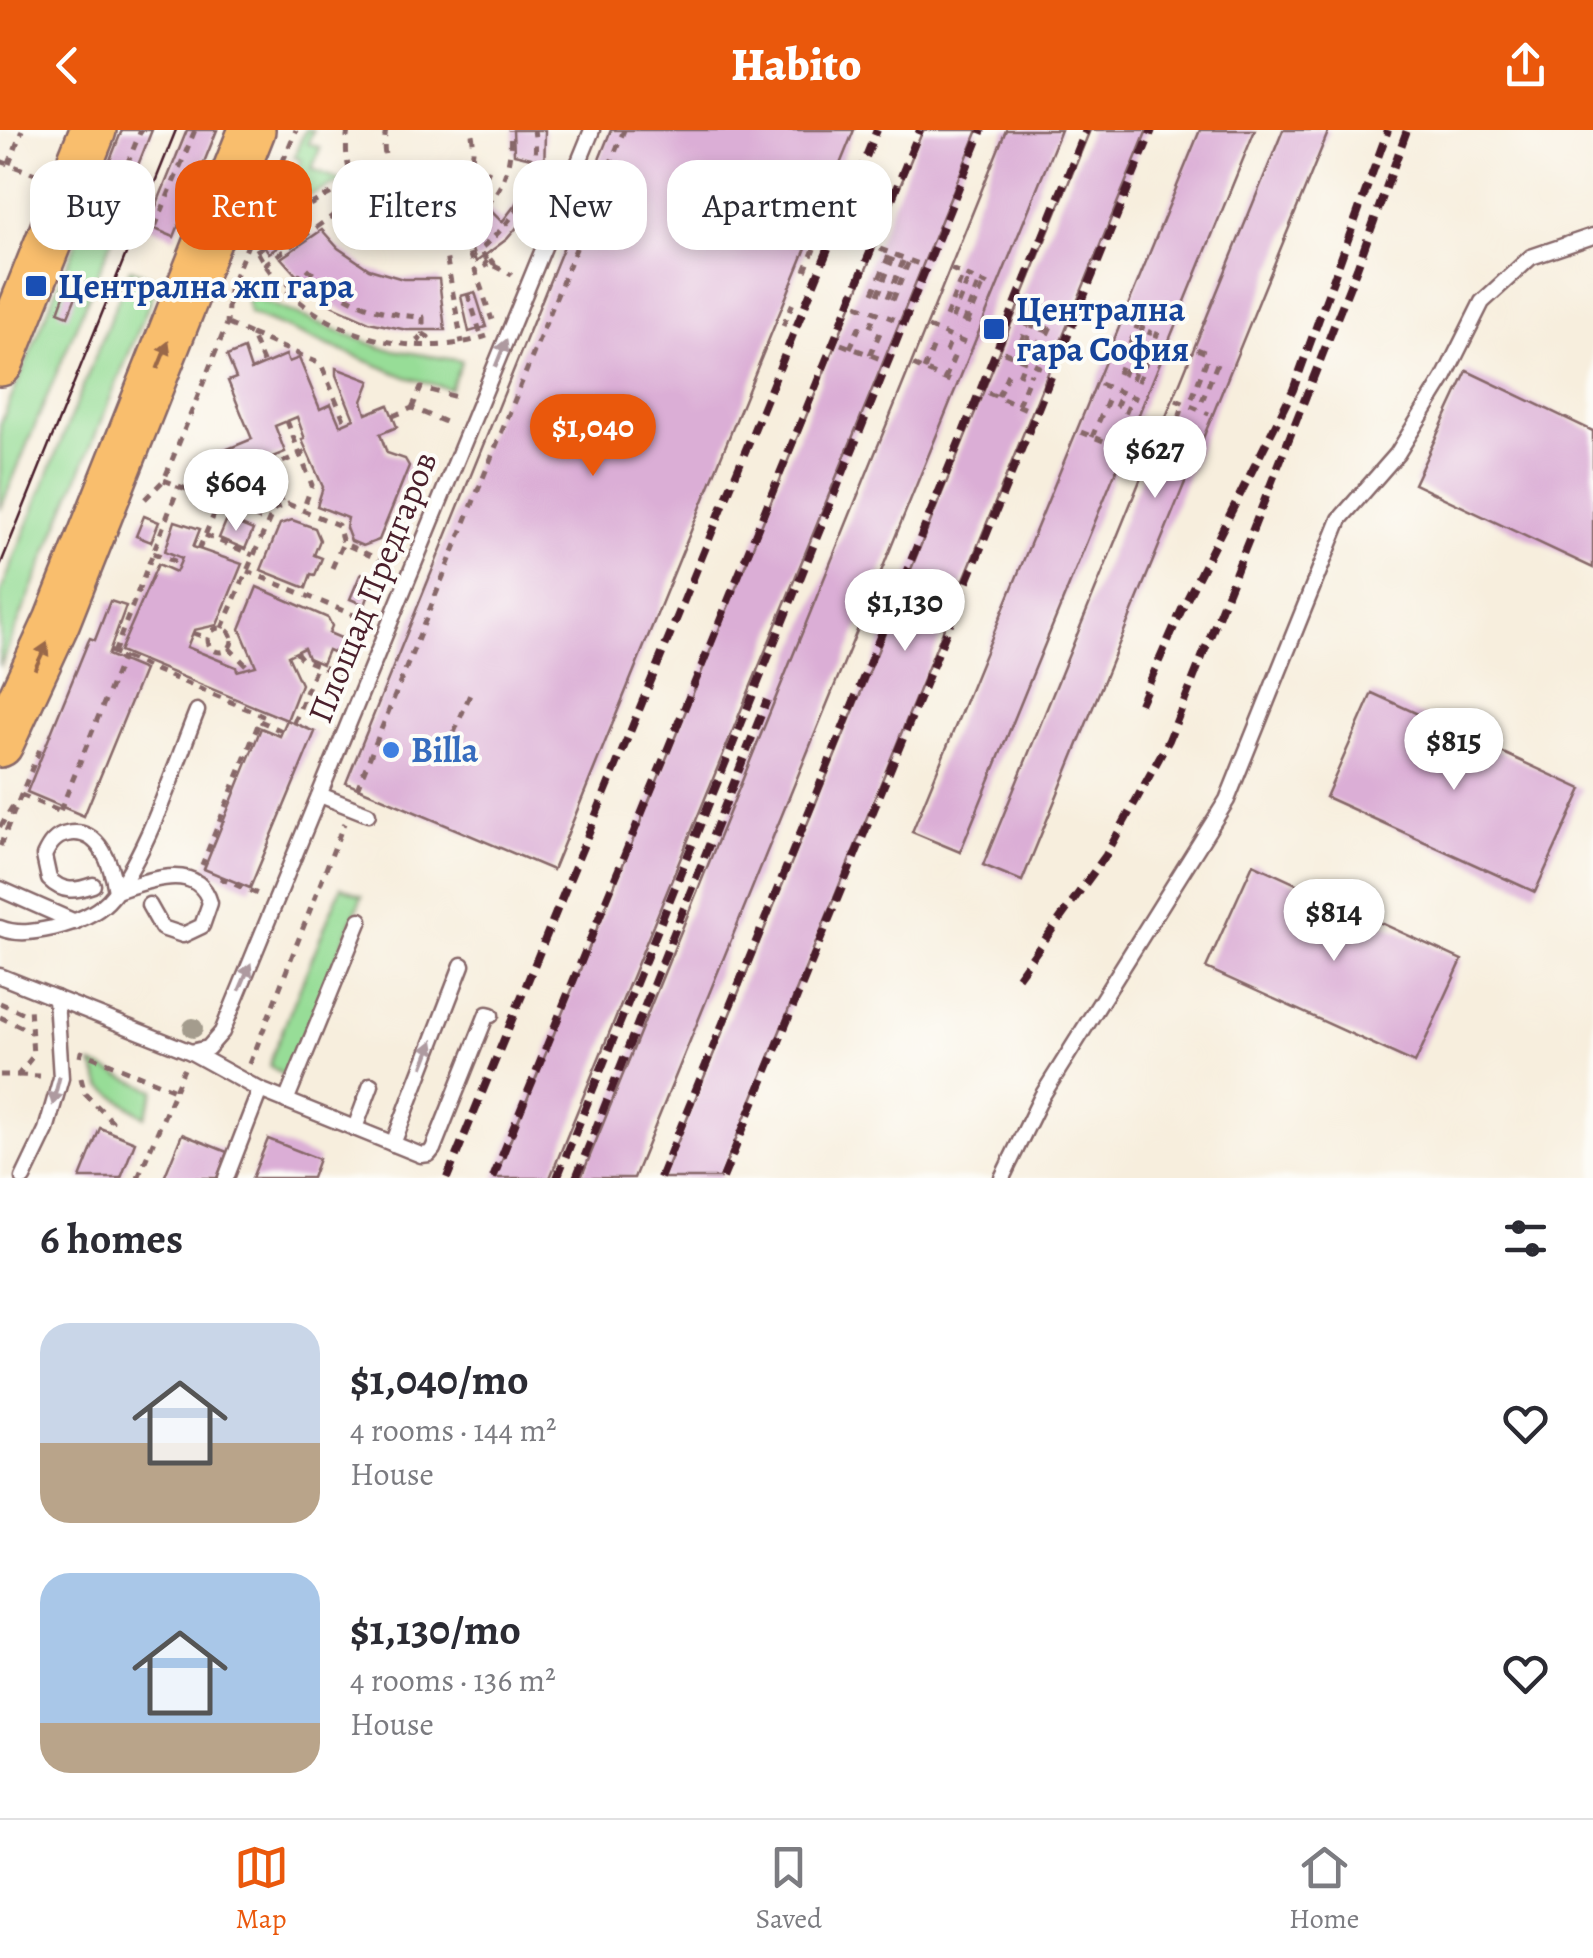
<!DOCTYPE html>
<html lang="en">
<head>
<meta charset="utf-8">
<style>
	:root { --surface:#fff; --page:#f2f2f3; --text:#2b2b33; --muted:#7c7c81; --line:#e1e1e2; --accent:#ea580c }
	body { margin:0; font-family:Alegreya,serif; background:var(--page); color:var(--text); height:100vh; display:flex; flex-direction:column; font-size:38px; white-space:nowrap }
	* { box-sizing:border-box; margin:0 }
	p { font-size:32px; color:var(--muted) }
	.icon { flex:none; width:55px; height:55px; fill:none; stroke:currentColor; stroke-width:2; stroke-linecap:round; stroke-linejoin:round }
	.map { position:relative; height:1048px; overflow:hidden }
	.sheet { display:flex; flex-direction:column; background:var(--surface); flex:1 }
	.sheet>* { flex:none }
	.top-card { position:absolute; left:30px; top:30px; width:1000px; height:90px; display:flex; gap:20px }
	.price { position:absolute; translate:-50% -85px; padding:0 22px; border-radius:35px; background:#fff; color:#222; font-size:32px; line-height:65px; filter:drop-shadow(0 2px 5px #0008) }
	.price::after { content:''; position:absolute; left:50%; top:60px; width:30px; height:22px; margin-left:-15px; background:inherit; clip-path:polygon(0 0,100% 0,50% 100%) }
	.price.active { background:var(--accent); color:#fff }
	ul { padding:0; list-style:none }
	li { display:flex; align-items:center; gap:30px; height:250px; padding:0 40px }
	li span { display:grid; place-items:center; flex:none; width:280px; height:200px; border-radius:30px; color:#555 }
	li>.icon { margin-inline-start:auto }
	span .icon { width:120px; height:120px; fill:#fffc; stroke-width:1 }
	li b { font-size:42px }
	h2 { display:flex; justify-content:space-between; align-items:center; height:120px; padding:0 40px; font-size:42px }
	.pill { padding:0 35px; border-radius:30px; background:var(--surface); box-shadow:0 5px 15px #0003; font-size:35px; line-height:90px }
	.pill.active { background:var(--accent); color:#fff }
	header { display:flex; justify-content:space-between; align-items:center; height:130px; padding:0 40px; background:var(--accent); color:#fff; font-size:45px; font-weight:800 }
	.tabs { display:flex; justify-content:space-around; align-items:center; height:140px; border-top:2px solid var(--line); background:var(--surface); font-size:28px; color:var(--muted) }
	.tabs a { display:grid; justify-items:center; gap:5px }
	.tabs .active { color:var(--accent) }
	.map>svg:first-child { display:block }
	.green { fill:#97dd97; stroke:#707e61; stroke-width:2.5 }
	.building { fill:#dbaed6 }
	.lines { fill:none; stroke-linecap:round; stroke-linejoin:round }
	.service-casing { stroke:#876769; stroke-width:19 }
	.primary-casing { stroke:#876769; stroke-width:50 }
	.path { stroke:#876769; stroke-width:5; stroke-dasharray:8 8; stroke-linecap:butt }
	.service { stroke:#fff; stroke-width:14 }
	.primary { stroke:#f9be6d; stroke-width:45 }
	.tram { stroke:#4a1f2b; stroke-width:2.5 }
	.rail { stroke:#4a1f2b; stroke-width:8; stroke-dasharray:15 8; stroke-linecap:butt }
	.tree { fill:#a49c8d }
	.oneway { fill:#ae9aa0 }
	.oneway2 { fill:#996749 }
	.transit-dot { fill:#1a4fb4; stroke:#fdfcf7; stroke-width:4 }
	.shop-dot { fill:#3f7fe0; stroke:#fdfcf7; stroke-width:4 }
	.labels { text-anchor:middle; stroke-width:8; stroke-linejoin:round; paint-order:stroke }
	.transit-label { font-size:35px; font-weight:bold; fill:#164399; stroke:#fdfcf7; text-anchor:start }
	.street-label { font-size:35px; fill:#4a1f2b; stroke:#fdfcf7 }
	.shop-label { font-size:35px; font-weight:bold; fill:#366cbe; stroke:#fdfcf7; text-anchor:start }
</style>
</head>
<body>
<header><svg class="icon" aria-label="back" viewBox="0 0 24 24"><path d="M15 5l-7 7 7 7"/></svg>Habito<svg class="icon" aria-label="share" viewBox="0 0 24 24"><path d="M12 15V3M7 8l5-5 5 5M5 13v7h14v-7"/></svg></header>
<div class="map">
<svg width="1593" height="1048" viewBox="0 0 1593 1048">
	<rect width="100%" height="100%" fill="#fdfcf7"/>
	<filter id="ink" filterUnits="userSpaceOnUse"><feTurbulence type="fractalNoise" baseFrequency=".01" numOctaves="2"/><feDisplacementMap in="SourceGraphic" scale="20" xChannelSelector="R" yChannelSelector="G"/><feConvolveMatrix kernelMatrix="1 2 1 2 8 2 1 2 1" color-interpolation-filters="sRGB"/></filter>
	<filter id="wash" filterUnits="userSpaceOnUse"><feTurbulence type="fractalNoise" baseFrequency=".0048" numOctaves="4" result="noise"/><feDisplacementMap in="SourceGraphic" scale="40" xChannelSelector="R" yChannelSelector="G"/><feGaussianBlur stdDeviation="2.25" result="paint"/><feColorMatrix in="noise" values="0 0 0 0 0 0 0 0 0 0 0 0 0 0 0 0 0 1.4 0 .05"/><feComposite in="paint" operator="in"/></filter>
	<g filter="url(#wash)">
		<rect width="100%" height="100%" fill="#f7eedd"/>
		<g class="green">
			<path d="M305,0h8l-5,13 12,5 -8,21 31,12 -72,31 9,-22 8,2 13,-32 -7,-3z"/>
			<path d="M89,82l29,13 -118,285v-85z"/>
			<path d="M130,139l29,11 -159,387v-73z"/>
			<path d="M253,167l129,51 80,13 -12,28 -44,-12 -157,-64 -2,-13z"/>
			<path d="M341,757l21,9 -74,183 -18,-13 2,-10z"/>
			<path d="M92,934l63,26 -10,27 -43,-30z"/>
		</g>
		<g id="blocks">
			<g class="building">
				<path d="M122,0h30l-35,88 -26,-10z"/>
				<path d="M187,0h30l-43,107 -26,-11z"/>
				<path d="M513,0h32l-1,48 5,2 -14,36 -6,-3 -22,26 -31,23 -12,-37 24,-17 14,14 13,-17 12,-26 4,-21 -17,-4z"/>
				<path d="M611,0h243l-301,740 -207,-87z"/>
				<path d="M923,0h55l-428,1048h-55z"/>
				<path d="M1006,0h55l-427,1048h-53z"/>
				<path d="M1090,0h57l-427,1048h-57z"/>
				<path d="M1200,0h55l-295,722 -48,-20z"/>
				<path d="M1283,0h46l-307,751 -39,-16z"/>
				<path d="M292,90l7,13 -30,20 -10,-15z"/>
				<path d="M322,100l16,18 31,21 34,10h36l6,51h-38l-38,-8 -36,-16 -25,-18 -27,-30z"/>
				<path d="M66,160l11,4 -9,22 -10,-4z"/>
				<path d="M475,162l11,35 -17,5 -8,-36z"/>
				<path d="M244,219l7,21 35,-15 3,7 10,-4 21,51 11,-5 9,21 14,-6 -18,-44v-7l34,13 -8,20 4,13 22,-9 9,22 -17,7 7,19 18,6 4,7 -30,74 -16,6 -12,-5 -5,-13 2,-10 -31,-12 6,-19 -21,-47 3,-1 -8,-22 -22,9 10,26 -20,8 17,40 -30,13 -5,-11 -14,6 -12,-30 -16,7 -9,-23 56,-23 -24,-58 8,-3 -9,-22z"/>
				<path d="M1467,241l126,60v137l-179,-84z"/>
				<path d="M144,386l15,6 -8,20 -15,-6z"/>
				<path d="M227,389l26,11 -8,19 -26,-11z"/>
				<path d="M292,390l23,8 5,12 -6,15 8,3 -7,17 -4,-1 -5,14 -45,-18 19,-46z"/>
				<path d="M175,391l25,8 -7,18 49,17 -25,61 -23,5 -7,17 49,20 1,4 19,-5 -16,-37 17,-42 71,31 4,8 -3,7 19,8 -6,15 -14,-6 -6,14 -14,-6 -4,-10 -16,8 13,28 -14,36 -167,-69 38,-87 18,8 4,-9 2,-5 -17,-7z"/>
				<path d="M361,443l14,6 -10,26 -15,-6z"/>
				<path d="M110,471l16,5 -18,49 36,15 -60,146 -57,-24 61,-150 2,-4 5,2z"/>
				<path d="M1372,563l210,96 -47,103 -209,-95z"/>
				<path d="M287,590l28,12 -65,156 -46,-19 57,-141 19,8z"/>
				<path d="M1253,734l209,96 -47,103 -209,-95z"/>
				<path d="M100,998l35,14 -14,36h-41z"/>
				<path d="M182,1004l45,18 -10,26h-53z"/>
				<path d="M268,1009l51,20 -7,19h-60z"/>
			</g>
		</g>
	</g>
	<g filter="url(#ink)">
		<use href="#blocks" fill-opacity="0" stroke="#876769" stroke-width="2.5"/>
		<g class="lines">
			<g class="service-casing">
				<g id="service">
					<path d="M320,665l48,19"/>
					<path d="M93,755c-17,6 -30,8 -44,-6l-5,-23c5,-11 11,-20 23,-22 33,-8 45,33 49,57 31,-10 82,-31 94,12l-8,23 -19,9 -21,-7 -13,-23"/>
					<path d="M0,759l75,33"/>
					<path d="M0,798c18,7 34,4 53,0 20,-5 40,-12 55,-27 37,-39 68,-138 89,-190"/>
					<path d="M0,846l191,76 69,38 161,65 8,-1 4,-5 54,-135 4,1"/>
					<path d="M191,922l17,-4 14,-16 370,-902"/>
					<path d="M286,971l74,-181"/>
					<path d="M355,998l16,-43"/>
					<path d="M393,1014l69,-179"/>
					<path d="M23,1048l23,-48 15,-52 -5,-80"/>
					<path d="M226,1048l34,-88"/>
					<path d="M1002,1048l40,-82 185,-296 113,-281 57,-65 47,-76 38,-76 49,-45 62,-21"/>
				</g>
			</g>
			<g class="primary-casing">
				<g id="primary">
					<path d="M0,233l93,-233"/>
					<path d="M0,614l57,-123 195,-491"/>
				</g>
			</g>
			<g class="path">
				<path d="M348,0c-21,121 173,136 162,0"/>
				<path d="M386,0c-18,82 105,78 85,0"/>
				<path d="M0,31l38,14"/>
				<path d="M9,34l13,-34"/>
				<path d="M471,34l19,9"/>
				<path d="M438,61l5,22"/>
				<path d="M579,74l23,12"/>
				<path d="M109,79l32,-79"/>
				<path d="M403,79l9,-21"/>
				<path d="M573,88l26,6"/>
				<path d="M459,93l33,97"/>
				<path d="M155,97l40,-97"/>
				<path d="M441,98l21,115"/>
				<path d="M610,99l-11,-5 3,-8 11,4"/>
				<path d="M254,106l99,-55"/>
				<path d="M251,108c35,86 150,128 236,98"/>
				<path d="M880,119l39,15"/>
				<path d="M256,121l40,-25"/>
				<path d="M490,129l4,5 -6,5 -3,-5z"/>
				<path d="M487,130l-7,-11c37,-29 62,-71 54,-119"/>
				<path d="M264,135l98,-70"/>
				<path d="M494,136l18,9"/>
				<path d="M951,139l42,18"/>
				<path d="M805,141l16,-39"/>
				<path d="M293,148l5,6 -6,4 -4,-4z"/>
				<path d="M296,149l11,-11c33,32 71,47 116,49v17"/>
				<path d="M873,163l17,-40"/>
				<path d="M468,164l14,44"/>
				<path d="M878,165l16,-40"/>
				<path d="M888,168l16,-39"/>
				<path d="M1026,169l40,17"/>
				<path d="M893,170l16,-39"/>
				<path d="M857,175l39,15"/>
				<path d="M946,187l17,-43"/>
				<path d="M952,189l17,-42"/>
				<path d="M963,193l16,-42"/>
				<path d="M228,194l23,10 13,30"/>
				<path d="M967,194l17,-41"/>
				<path d="M783,196l12,-28"/>
				<path d="M870,197l6,-15"/>
				<path d="M928,197l42,18"/>
				<path d="M251,204l70,30 24,58"/>
				<path d="M423,204l5,3 -4,6 -6,-4z"/>
				<path d="M1021,212l15,-39"/>
				<path d="M1026,213l15,-38"/>
				<path d="M841,214l40,15"/>
				<path d="M1037,217l15,-37"/>
				<path d="M850,218l13,-29"/>
				<path d="M1041,219l16,-37"/>
				<path d="M1197,219l12,5"/>
				<path d="M946,222l6,-15"/>
				<path d="M1004,222l41,17"/>
				<path d="M870,225l13,-29"/>
				<path d="M913,235l41,18"/>
				<path d="M924,240l11,-27"/>
				<path d="M1118,244l20,-50"/>
				<path d="M1019,246l6,-15"/>
				<path d="M1123,246l20,-50"/>
				<path d="M945,249l12,-29"/>
				<path d="M1132,250l19,-50"/>
				<path d="M1138,252l20,-50"/>
				<path d="M1100,254l40,16"/>
				<path d="M988,263l41,17"/>
				<path d="M998,266l13,-29"/>
				<path d="M1192,268l17,-44"/>
				<path d="M1176,270l33,14"/>
				<path d="M1202,271l17,-42"/>
				<path d="M1018,275l13,-32"/>
				<path d="M1116,277l6,-14"/>
				<path d="M412,278l9,-20 40,10"/>
				<path d="M393,286l19,-8 38,16"/>
				<path d="M1179,288l5,-14"/>
				<path d="M287,291l25,64 -9,25"/>
				<path d="M1081,302l40,16"/>
				<path d="M1092,307l17,-39"/>
				<path d="M1113,313l16,-38"/>
				<path d="M1153,328l33,13"/>
				<path d="M1176,337l17,-42"/>
				<path d="M268,338l38,-16"/>
				<path d="M164,350l103,42"/>
				<path d="M202,365l22,-9"/>
				<path d="M145,369l19,-19 63,-156 2,-34 67,-160"/>
				<path d="M205,405l48,20"/>
				<path d="M199,419l20,-46"/>
				<path d="M153,423l27,10"/>
				<path d="M332,438l11,-25"/>
				<path d="M247,441l121,50"/>
				<path d="M222,498l52,-119 14,-5 50,21 5,18 48,22"/>
				<circle cx="220" cy="510" r="12"/>
				<path d="M193,503l15,5"/>
				<path d="M229,518l20,20"/>
				<path d="M110,521l152,64 -60,150"/>
				<path d="M296,522l6,7 43,17"/>
				<path d="M114,523l65,-167"/>
				<path d="M260,591l22,10"/>
				<path d="M294,593l23,-58"/>
				<path d="M448,617l23,-55"/>
				<path d="M357,659l267,-659"/>
				<path d="M21,665l40,17"/>
				<path d="M60,681l63,-155"/>
				<path d="M0,697l14,-23"/>
				<path d="M0,716l42,-102"/>
				<path d="M220,748l40,17"/>
				<path d="M0,873l29,13"/>
				<path d="M0,887l32,15"/>
				<path d="M80,927l1,-5 94,38"/>
				<path d="M250,934l94,-241"/>
				<path d="M0,945h18l15,-19 -3,-50"/>
				<path d="M18,945l22,1"/>
				<path d="M81,948l4,16 27,27 -4,10"/>
				<path d="M138,1048l46,-109"/>
			</g>
			<use href="#service" class="service"/>
			<use href="#primary" class="primary"/>
			<path class="tram" d="M0,436l176,-436"/>
			<g class="rail">
				<path d="M1140,574l42,-95 111,-219 95,-260"/>
				<path d="M1018,847l88,-122 63,-115 188,-472 50,-138"/>
				<path d="M447,1048l430,-1048"/>
				<path d="M493,1048l427,-1048"/>
				<path d="M557,1048l425,-1048"/>
				<path d="M576,1048l191,-478"/>
				<path d="M660,1048l426,-1048"/>
				<path d="M723,1048l429,-1048"/>
			</g>
		</g>
		<circle class="tree" cx="193" cy="898" r="10"/>
		<defs><path id="oneway-solid" d="M-6-.8H1V-3.2L6.5 0L1 3.2V.8H-6Z" transform="scale(2.5)"/></defs>
		<g class="oneway">
			<use href="#oneway-solid" transform="translate(501 223) rotate(-68)"/>
			<use href="#oneway-solid" transform="translate(245 847) rotate(-67)"/>
			<use href="#oneway-solid" transform="translate(428 924) rotate(-69)"/>
			<use href="#oneway-solid" transform="translate(56 961) rotate(104)"/>
		</g>
		<g class="oneway2">
			<use href="#oneway-solid" transform="translate(163 225) rotate(-68)"/>
			<use href="#oneway-solid" transform="translate(41 526) rotate(-65)"/>
		</g>
	</g>
	<g class="transit-dot">
		<rect x="24" y="144" width="24" height="24" rx="5"/>
		<rect x="982" y="187" width="24" height="24" rx="5"/>
	</g>
	<circle class="shop-dot" cx="391" cy="620" r="10"/>
	<g class="labels">
		<g class="transit-label">
			<text x="58" y="168">Централна жп гара</text>
			<text x="1016" y="191">Централна<tspan x="1016" dy="40">гара София</tspan></text>
		</g>
		<g class="street-label">
			<text transform="translate(372 457) rotate(-68)" y="12">Площад Предгаров</text>
		</g>
		<g class="shop-label">
			<text x="411" y="632">Billa</text>
		</g>
	</g>
</svg>
<b class="price active" style="left:593px;top:349px">$1,040</b>
<b class="price" style="left:1155px;top:371px">$627</b>
<b class="price" style="left:236px;top:404px">$604</b>
<b class="price" style="left:905px;top:524px">$1,130</b>
<b class="price" style="left:1454px;top:663px">$815</b>
<b class="price" style="left:1334px;top:834px">$814</b>
<div class="top-card">
<a class="pill">Buy</a>
<a class="pill active">Rent</a>
<a class="pill">Filters</a>
<a class="pill">New</a>
<a class="pill">Apartment</a>
</div>
</div>
<section class="sheet">
<h2>6 homes<svg class="icon" aria-label="filters" viewBox="0 0 24 24"><path d="M4 7h16M4 17h16"/><circle cx="9" cy="7" r="2"/><circle cx="15" cy="17" r="2"/></svg></h2>
<ul>
<li><span style="background:linear-gradient(#c9d6e8 60%,#b9a48a 0)"><svg class="icon" aria-label="home" viewBox="0 0 24 24"><path d="M3 11l9-7 9 7M6 9v11h12V9"/></svg></span><div><b>$1,040/mo</b><p>4 rooms · 144 m²</p><p>House</p></div><svg class="icon" aria-label="heart" viewBox="0 0 24 24"><path d="M12 20l-8-8c-3-5 5-10 8-4 3-6 11-1 8 4z"/></svg></li>
<li><span style="background:linear-gradient(#a9c7e8 75%,#b9a48a 0)"><svg class="icon" aria-label="home" viewBox="0 0 24 24"><path d="M3 11l9-7 9 7M6 9v11h12V9"/></svg></span><div><b>$1,130/mo</b><p>4 rooms · 136 m²</p><p>House</p></div><svg class="icon" aria-label="heart" viewBox="0 0 24 24"><path d="M12 20l-8-8c-3-5 5-10 8-4 3-6 11-1 8 4z"/></svg></li>
</ul>
</section>
<nav class="tabs">
<a class="active"><svg class="icon" aria-label="map" viewBox="0 0 24 24"><path d="M3 6l6-2 6 2 6-2v14l-6 2-6-2-6 2zM9 4v14M15 6v14"/></svg>Map</a>
<a><svg class="icon" aria-label="saved" viewBox="0 0 24 24"><path d="M7 4h10v16l-5-4-5 4z"/></svg>Saved</a>
<a><svg class="icon" aria-label="home" viewBox="0 0 24 24"><path d="M3 11l9-7 9 7M6 9v11h12V9"/></svg>Home</a>
</nav>
</body>
</html>
